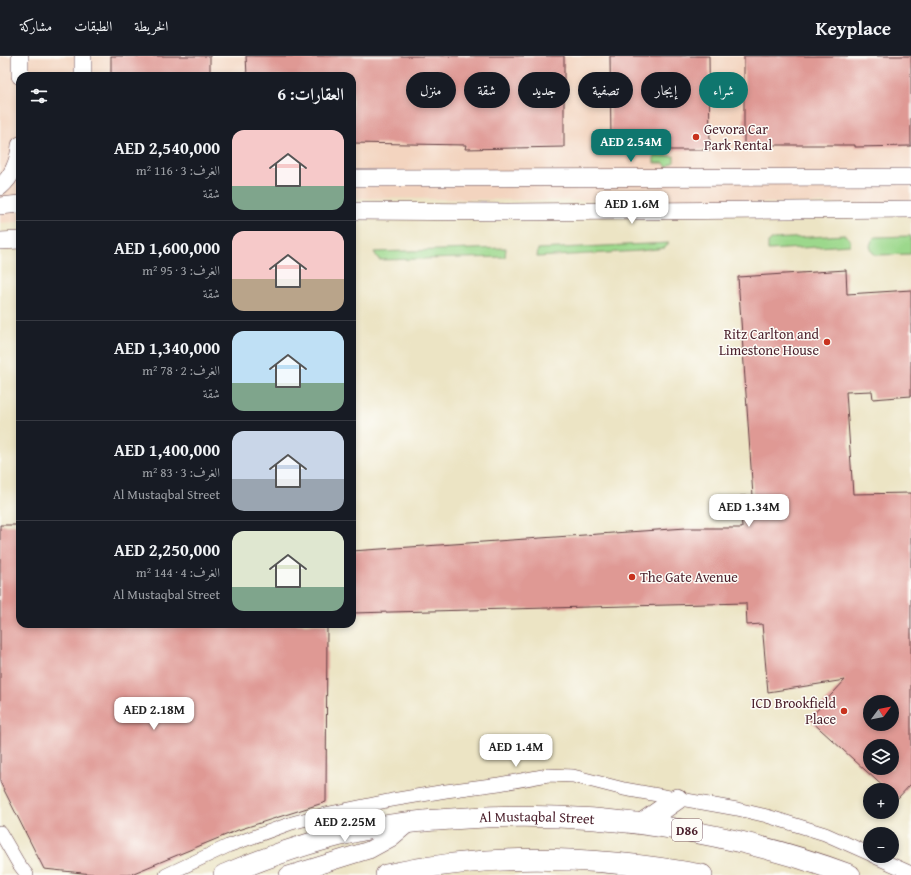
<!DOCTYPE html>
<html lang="ar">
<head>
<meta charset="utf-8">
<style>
	:root { --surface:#171b24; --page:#20242c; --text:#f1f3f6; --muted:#9ea1a6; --line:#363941; --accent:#0f766e }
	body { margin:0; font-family:"Gentium Book Plus",Amiri,serif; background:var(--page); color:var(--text); direction:rtl; height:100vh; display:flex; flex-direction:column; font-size:15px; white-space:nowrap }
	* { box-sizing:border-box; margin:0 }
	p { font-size:13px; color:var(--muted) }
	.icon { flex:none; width:22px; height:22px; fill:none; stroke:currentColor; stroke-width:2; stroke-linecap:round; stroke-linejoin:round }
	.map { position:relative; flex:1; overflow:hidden; direction:ltr }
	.panel { position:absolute; left:16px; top:16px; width:340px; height:556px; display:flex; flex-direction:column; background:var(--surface); border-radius:12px; box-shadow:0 2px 6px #0003; direction:rtl }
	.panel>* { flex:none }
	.hud { position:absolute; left:368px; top:16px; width:380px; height:36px; direction:rtl; display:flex; gap:8px }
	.needle { width:26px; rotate:58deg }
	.buttons { position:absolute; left:863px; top:639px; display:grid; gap:8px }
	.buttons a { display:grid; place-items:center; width:36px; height:36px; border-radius:50%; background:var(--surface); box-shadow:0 2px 6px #0003; font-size:20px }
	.price { position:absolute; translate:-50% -34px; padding:0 9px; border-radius:8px; background:#fff; color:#222; font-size:13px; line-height:26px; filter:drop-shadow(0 1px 2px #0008) }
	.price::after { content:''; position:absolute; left:50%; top:24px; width:12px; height:9px; margin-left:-6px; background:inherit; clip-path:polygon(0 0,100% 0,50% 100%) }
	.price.current { background:var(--accent); color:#fff }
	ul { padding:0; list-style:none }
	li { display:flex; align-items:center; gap:12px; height:100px; padding:0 12px }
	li+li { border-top:1px solid var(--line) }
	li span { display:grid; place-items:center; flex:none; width:112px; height:80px; border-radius:12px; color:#555 }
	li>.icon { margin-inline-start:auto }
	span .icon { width:48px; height:48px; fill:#fffc; stroke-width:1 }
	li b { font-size:17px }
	h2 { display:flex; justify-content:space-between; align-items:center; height:48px; padding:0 12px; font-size:17px }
	.pill { padding:0 14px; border-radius:18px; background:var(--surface); box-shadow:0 2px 6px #0003; font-size:14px; line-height:36px }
	.pill.current { background:var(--accent); color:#fff }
	header { display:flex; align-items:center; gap:24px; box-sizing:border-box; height:56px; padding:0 20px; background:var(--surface); border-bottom:1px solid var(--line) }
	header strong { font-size:19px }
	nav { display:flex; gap:22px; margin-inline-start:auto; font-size:14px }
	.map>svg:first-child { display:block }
	.built { fill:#f3d4bf }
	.green { fill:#9cd88c; stroke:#737c5c }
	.building { fill:#df9994; fill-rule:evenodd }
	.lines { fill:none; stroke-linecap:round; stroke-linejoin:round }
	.minor-casing { stroke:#623d42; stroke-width:14 }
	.tertiary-casing { stroke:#623d42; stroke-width:18 }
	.primary-casing { stroke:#623d42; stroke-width:22 }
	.minor { stroke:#fff; stroke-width:13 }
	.tertiary { stroke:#fff; stroke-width:17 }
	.primary { stroke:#fff; stroke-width:21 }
	.poi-dot { fill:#c8321e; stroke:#fdfcf7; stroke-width:1.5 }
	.labels { text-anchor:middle; stroke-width:3; stroke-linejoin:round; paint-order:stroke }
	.shield { fill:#fdfcf7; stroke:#806168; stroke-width:1 }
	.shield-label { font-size:13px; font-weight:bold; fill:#4a1f2b }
	.poi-label { font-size:14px; fill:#4a1f2b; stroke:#fdfcf7; text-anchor:start }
	.street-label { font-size:14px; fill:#4a1f2b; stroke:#fdfcf7 }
</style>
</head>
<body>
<header>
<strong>Keyplace</strong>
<nav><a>الخريطة</a><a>الطبقات</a><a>مشاركة</a></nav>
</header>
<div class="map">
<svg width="911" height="819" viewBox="0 0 911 819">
	<rect width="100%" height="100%" fill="#fdfcf7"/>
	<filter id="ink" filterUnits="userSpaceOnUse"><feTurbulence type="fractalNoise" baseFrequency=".025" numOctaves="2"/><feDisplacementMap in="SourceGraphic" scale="8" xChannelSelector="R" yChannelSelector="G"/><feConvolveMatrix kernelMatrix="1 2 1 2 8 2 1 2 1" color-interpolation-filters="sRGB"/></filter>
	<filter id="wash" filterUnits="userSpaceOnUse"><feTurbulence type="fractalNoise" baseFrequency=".012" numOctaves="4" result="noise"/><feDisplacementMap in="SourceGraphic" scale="16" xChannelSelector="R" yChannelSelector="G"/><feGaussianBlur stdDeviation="0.9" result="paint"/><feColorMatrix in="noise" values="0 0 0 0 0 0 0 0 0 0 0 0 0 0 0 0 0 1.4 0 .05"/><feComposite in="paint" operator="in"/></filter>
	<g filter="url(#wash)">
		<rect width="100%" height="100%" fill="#ece4c4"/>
		<path class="built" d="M0,0h911v147l-46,1 -513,-6v-122h-332v146l-20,1z"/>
		<g class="green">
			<path d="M654,100h20v6l-7,5 -3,-4h-10z"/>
			<path d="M845,179l5,4v6l-82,5v-7l5,-4z"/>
			<path d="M911,180v18l-35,1 -4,-3 -2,-6 2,-6 3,-3z"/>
			<path d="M669,187l-4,5 -25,3 -103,6 1,-8z"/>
			<path d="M506,192l-1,9 -126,3 -5,-8z"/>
		</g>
		<g id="blocks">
			<g class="building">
				<rect x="111" y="0" width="99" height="20"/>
				<path d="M246,0h318v91l-99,2 1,-4 -114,-2v-67h-105z"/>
				<path d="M610,0h99l1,94h-92l-7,-10z"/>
				<path d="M744,0h167v90l-56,1v-2h-111z"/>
				<path d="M846,214l1,24 64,-4v106l-38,3 -1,-8 -26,1 7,102 58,-1v291l-14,15 -5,-4v-5h-5l-78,-71 36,-39 -77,12 -6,-68 -15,1 -1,-22 -394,10v-62l334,-23h56l-2,-32h13l-15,-219zM870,646h22v22h-22zM870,690h22v22h-22z"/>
				<path d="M0,469h20v99h307l-1,178 -88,28 -109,45h-27l-58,-6 -44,-87z"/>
			</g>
		</g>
	</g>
	<g filter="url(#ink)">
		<use href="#blocks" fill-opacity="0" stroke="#623d42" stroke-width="1"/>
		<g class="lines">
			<g class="minor-casing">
				<g id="minor">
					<path d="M0,776l18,31 9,12"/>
					<path d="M873,800l38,17"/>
					<path d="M166,819l62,-29 64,-23 33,-9 67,-14 54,-9 53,-7 49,-9 25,1 51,13 113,20 30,7 58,18 45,20"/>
				</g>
			</g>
			<g class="tertiary-casing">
				<g id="tertiary">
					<path d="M20,0v20"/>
					<path d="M83,20v-20"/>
					<path d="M352,122l559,-1"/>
					<path d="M0,131c12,-10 19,-26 20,-42"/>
					<path d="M0,150l20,-2"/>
					<path d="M352,155l156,1 403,-3"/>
					<path d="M0,185l20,-1"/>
					<path d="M288,819l81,-25 22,-12 19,-16"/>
				</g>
			</g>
			<g class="primary-casing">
				<g id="primary">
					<path d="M643,767l34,-24"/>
					<path id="s1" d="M224,819c47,-20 94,-36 144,-46 33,-7 66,-9 99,-11 130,-8 261,12 383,57"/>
					<path d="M386,819c104,-23 212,-19 316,0"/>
				</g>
			</g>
			<use href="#minor" class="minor"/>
			<use href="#tertiary" class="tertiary"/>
			<use href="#primary" class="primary"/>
		</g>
	</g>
	<g class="poi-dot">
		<circle cx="696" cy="81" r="4"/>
		<circle cx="827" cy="286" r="4"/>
		<circle cx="632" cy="521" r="4"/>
		<circle cx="844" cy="655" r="4"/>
	</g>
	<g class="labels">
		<rect class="shield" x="672" y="763" width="30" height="22" rx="3"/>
		<g class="shield-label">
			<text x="687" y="779">D86</text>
		</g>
		<g class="poi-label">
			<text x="704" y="78">Gevora Car<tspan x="704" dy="16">Park Rental</tspan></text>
			<text x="819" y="283" text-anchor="end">Ritz Carlton and<tspan x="819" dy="16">Limestone House</tspan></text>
			<text x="640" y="526">The Gate Avenue</text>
			<text x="836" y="652" text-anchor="end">ICD Brookfield<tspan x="836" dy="16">Place</tspan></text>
		</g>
		<g class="street-label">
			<text dy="5" stroke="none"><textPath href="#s1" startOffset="321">Al Mustaqbal Street</textPath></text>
		</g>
	</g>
</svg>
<div class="buttons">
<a><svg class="needle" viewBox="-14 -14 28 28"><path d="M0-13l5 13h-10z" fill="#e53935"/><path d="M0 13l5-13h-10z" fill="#9ea1a6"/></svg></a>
<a><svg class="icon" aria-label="layers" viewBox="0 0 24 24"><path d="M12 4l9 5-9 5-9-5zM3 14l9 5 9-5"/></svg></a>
<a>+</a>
<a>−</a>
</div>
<b class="price current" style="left:631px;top:107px">AED 2.54M</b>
<b class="price" style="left:632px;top:169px">AED 1.6M</b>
<b class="price" style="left:749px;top:472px">AED 1.34M</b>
<b class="price" style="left:154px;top:675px">AED 2.18M</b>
<b class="price" style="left:516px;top:712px">AED 1.4M</b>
<b class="price" style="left:345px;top:787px">AED 2.25M</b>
<div class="hud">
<a class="pill current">شراء</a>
<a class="pill">إيجار</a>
<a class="pill">تصفية</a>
<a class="pill">جديد</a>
<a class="pill">شقة</a>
<a class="pill">منزل</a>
</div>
<section class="panel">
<h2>العقارات: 6<svg class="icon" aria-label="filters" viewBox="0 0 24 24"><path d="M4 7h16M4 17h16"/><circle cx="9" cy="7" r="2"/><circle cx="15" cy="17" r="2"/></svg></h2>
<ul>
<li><span style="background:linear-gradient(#f6c9c9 70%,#7fa58c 0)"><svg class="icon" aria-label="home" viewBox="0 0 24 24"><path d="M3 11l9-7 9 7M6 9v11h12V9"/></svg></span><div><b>AED 2,540,000</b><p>الغرف: 3 · 116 m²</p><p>شقة</p></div></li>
<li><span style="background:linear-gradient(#f6c9c9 60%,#b9a48a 0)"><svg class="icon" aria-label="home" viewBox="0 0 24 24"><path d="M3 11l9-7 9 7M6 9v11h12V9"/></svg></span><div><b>AED 1,600,000</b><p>الغرف: 3 · 95 m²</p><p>شقة</p></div></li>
<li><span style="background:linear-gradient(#bfe0f5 65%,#7fa58c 0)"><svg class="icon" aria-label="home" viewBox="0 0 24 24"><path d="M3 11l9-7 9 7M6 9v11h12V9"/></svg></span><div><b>AED 1,340,000</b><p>الغرف: 2 · 78 m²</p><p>شقة</p></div></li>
<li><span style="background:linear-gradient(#c9d6e8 60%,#9aa5b1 0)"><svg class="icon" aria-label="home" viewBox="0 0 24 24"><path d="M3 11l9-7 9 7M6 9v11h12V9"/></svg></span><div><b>AED 1,400,000</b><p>الغرف: 3 · 83 m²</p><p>Al Mustaqbal Street</p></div></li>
<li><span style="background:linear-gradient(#dfe7d0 70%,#7fa58c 0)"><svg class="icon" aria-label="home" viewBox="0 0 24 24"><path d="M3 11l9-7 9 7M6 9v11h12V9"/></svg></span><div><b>AED 2,250,000</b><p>الغرف: 4 · 144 m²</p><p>Al Mustaqbal Street</p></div></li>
</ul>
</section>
</div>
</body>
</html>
